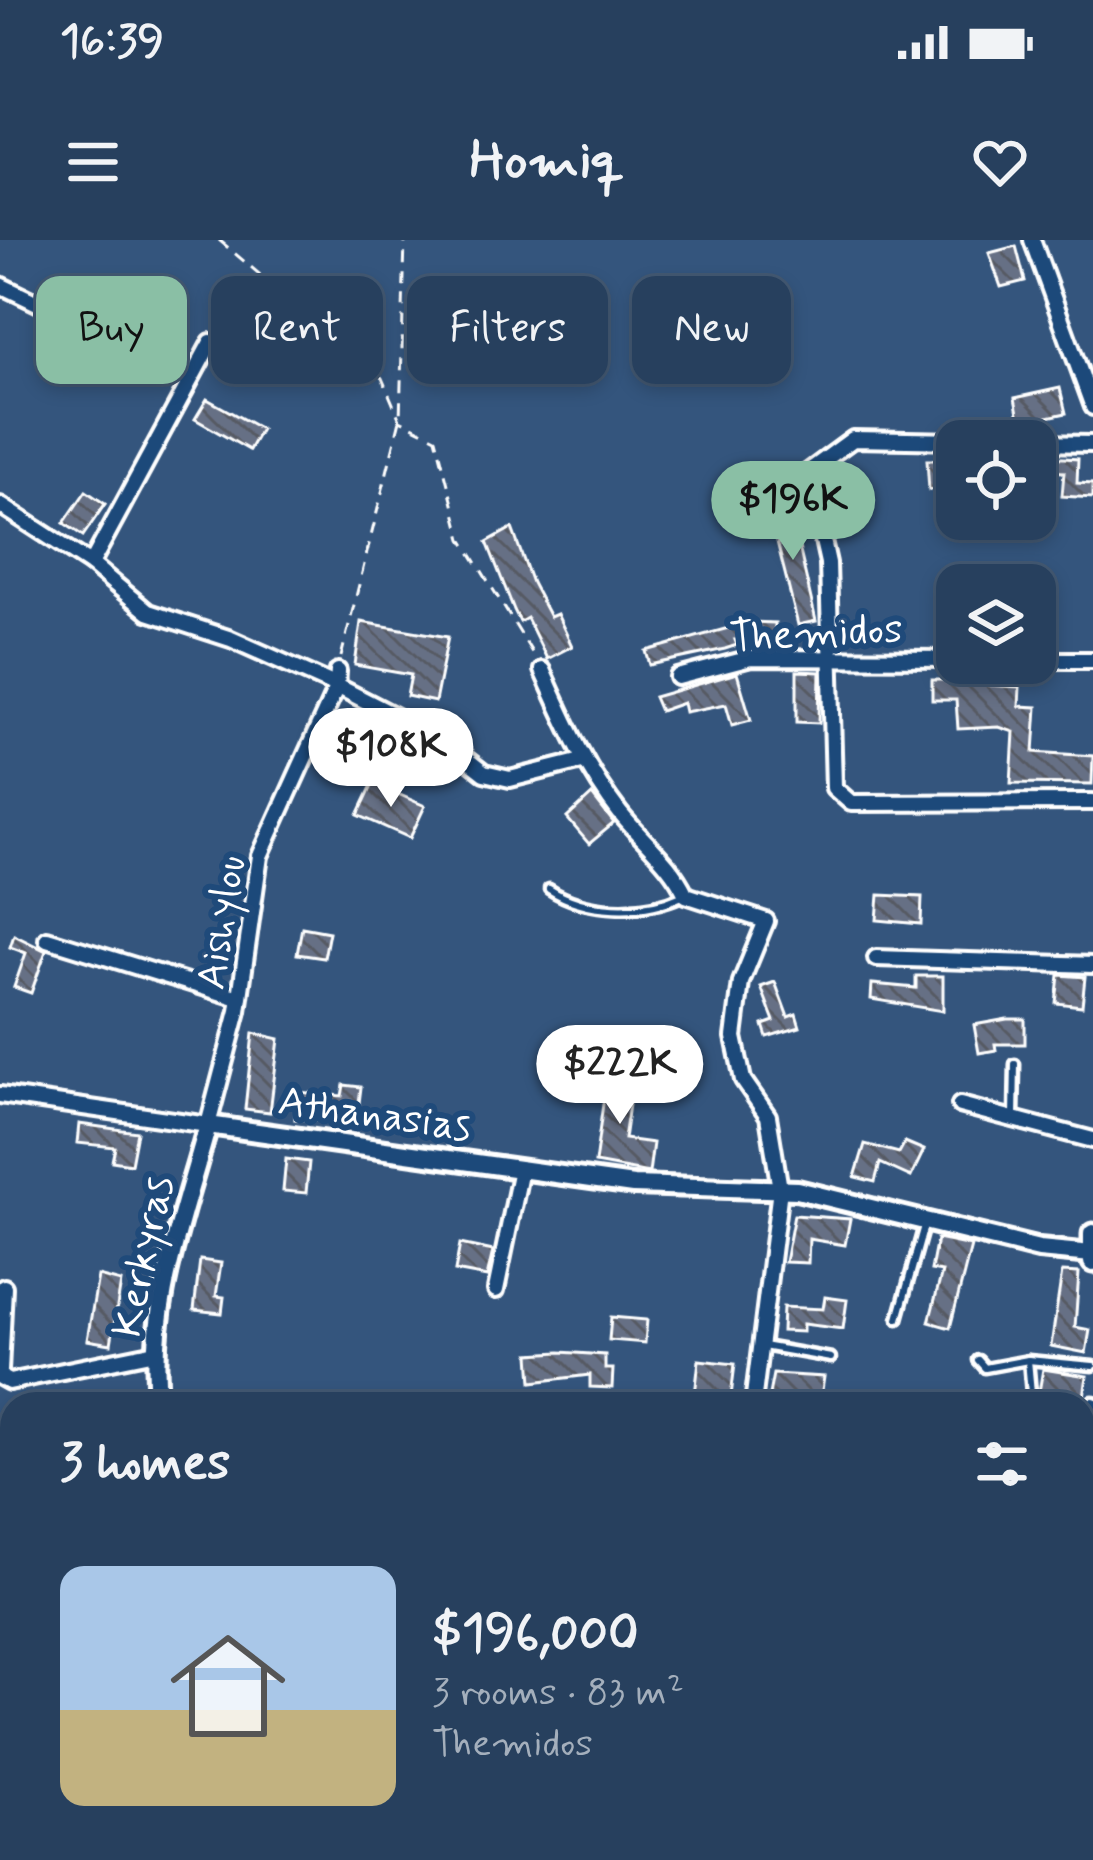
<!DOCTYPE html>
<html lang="en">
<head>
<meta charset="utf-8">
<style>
	:root { --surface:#27405e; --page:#334b67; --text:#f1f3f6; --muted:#a4afbc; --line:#435973; --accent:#8abfa5 }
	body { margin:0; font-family:Mynerve,sans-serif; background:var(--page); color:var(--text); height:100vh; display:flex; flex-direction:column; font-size:45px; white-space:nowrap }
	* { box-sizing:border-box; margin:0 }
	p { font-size:39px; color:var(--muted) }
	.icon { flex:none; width:66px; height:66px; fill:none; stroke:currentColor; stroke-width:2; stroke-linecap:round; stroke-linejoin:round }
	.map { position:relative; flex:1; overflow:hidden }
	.details { position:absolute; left:0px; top:1152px; width:1095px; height:468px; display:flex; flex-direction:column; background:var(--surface); border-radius:36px 36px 0 0; box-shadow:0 6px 18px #0003,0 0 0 3px var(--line) }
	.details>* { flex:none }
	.banner { position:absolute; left:36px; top:36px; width:1023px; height:108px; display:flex; gap:24px }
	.tools { position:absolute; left:936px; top:180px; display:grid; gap:24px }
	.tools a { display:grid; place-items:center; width:120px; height:120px; border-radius:24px; background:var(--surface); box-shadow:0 6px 18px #0003,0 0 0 3px var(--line); font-size:60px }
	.price { position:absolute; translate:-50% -102px; padding:0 27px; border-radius:42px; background:#fff; color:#222; font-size:39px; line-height:78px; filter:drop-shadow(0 3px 6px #0008) }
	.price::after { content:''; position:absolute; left:50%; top:72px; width:36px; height:27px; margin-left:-18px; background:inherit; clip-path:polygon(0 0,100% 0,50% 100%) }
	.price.selected { background:var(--accent); color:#111 }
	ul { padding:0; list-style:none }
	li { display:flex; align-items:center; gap:36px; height:300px; padding:0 60px }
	li span { display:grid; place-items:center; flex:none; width:336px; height:240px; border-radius:24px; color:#555 }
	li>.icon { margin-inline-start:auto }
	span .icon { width:144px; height:144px; fill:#fffc; stroke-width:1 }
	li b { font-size:51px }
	h2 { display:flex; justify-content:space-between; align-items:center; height:144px; padding:0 60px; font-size:51px }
	.chip { padding:0 42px; border-radius:24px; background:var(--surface); box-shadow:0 6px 18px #0003,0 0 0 3px var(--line); font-size:42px; line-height:108px }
	.chip.selected { background:var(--accent); color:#111 }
	.status { display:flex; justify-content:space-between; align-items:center; height:84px; padding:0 60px; background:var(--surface); direction:ltr }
	.status svg { height:33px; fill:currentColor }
	header { display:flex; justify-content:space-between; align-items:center; height:156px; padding:0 60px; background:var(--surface); font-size:54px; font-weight:700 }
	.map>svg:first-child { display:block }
	.building { fill:url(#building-back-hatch); stroke:#fff; stroke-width:3 }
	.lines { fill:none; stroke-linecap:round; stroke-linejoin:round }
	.service-casing { stroke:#fff; stroke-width:15 }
	.minor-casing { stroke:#fff; stroke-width:22 }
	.tertiary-casing { stroke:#fff; stroke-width:26 }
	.secondary-casing { stroke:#fff; stroke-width:27 }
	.path { stroke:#fff; stroke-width:3; stroke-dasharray:12 9; stroke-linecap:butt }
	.service { stroke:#1f4a7a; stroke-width:6 }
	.minor { stroke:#1f4a7a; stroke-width:14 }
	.tertiary { stroke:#1f4a7a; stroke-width:16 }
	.secondary { stroke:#1f4a7a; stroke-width:18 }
	.labels { text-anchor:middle; stroke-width:12; stroke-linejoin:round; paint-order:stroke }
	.street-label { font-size:42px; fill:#fff; stroke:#1f4a7a }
</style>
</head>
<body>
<div class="status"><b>16:39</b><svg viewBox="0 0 49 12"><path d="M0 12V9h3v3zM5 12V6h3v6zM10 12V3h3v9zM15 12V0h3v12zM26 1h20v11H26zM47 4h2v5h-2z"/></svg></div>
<header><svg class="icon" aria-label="menu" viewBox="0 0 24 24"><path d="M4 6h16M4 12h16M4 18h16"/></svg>Homiq<svg class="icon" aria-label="heart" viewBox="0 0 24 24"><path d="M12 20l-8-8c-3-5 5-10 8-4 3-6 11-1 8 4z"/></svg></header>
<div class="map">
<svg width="1093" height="1620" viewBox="0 0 1093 1620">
	<defs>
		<pattern id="building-back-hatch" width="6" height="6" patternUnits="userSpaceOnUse" patternTransform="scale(3)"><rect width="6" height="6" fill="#667085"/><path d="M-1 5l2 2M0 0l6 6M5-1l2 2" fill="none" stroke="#565a63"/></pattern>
	</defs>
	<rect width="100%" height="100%" fill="#34557d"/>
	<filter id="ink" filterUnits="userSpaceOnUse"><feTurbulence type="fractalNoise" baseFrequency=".00833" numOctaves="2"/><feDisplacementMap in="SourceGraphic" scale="24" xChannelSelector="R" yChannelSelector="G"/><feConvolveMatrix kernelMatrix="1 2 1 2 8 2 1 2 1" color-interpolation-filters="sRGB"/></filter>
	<g filter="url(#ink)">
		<g class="building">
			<path d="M1016,6l9,35 -24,6 -12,-34z"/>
			<path d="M1060,148l6,25 -46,10 -5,-25z"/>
			<path d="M207,159l54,30 -12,21 -54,-31z"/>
			<path d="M1048,217l30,2 -1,24 16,1v14l-31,-2 2,-24 -17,-1z"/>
			<path d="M927,220h30v28l-28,2z"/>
			<path d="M86,251l19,13 -22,32 -19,-13z"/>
			<path d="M788,259l28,122 -18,4 -26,-103 5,-2 -6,-15z"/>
			<path d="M512,288l20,55 18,34 7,-3 15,32 -25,13 -20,-41 -7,4 -6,-12 -27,-68z"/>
			<path d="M361,382l87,15 -13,65 -28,-6 4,-21 -56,-10z"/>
			<path d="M750,382l25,1v17h-40l2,5 -12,4 -75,16 -4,-14z"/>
			<path d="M797,431l23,1 -1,51 -22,-1z"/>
			<path d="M737,433l14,47 -19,5 -6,-21 -41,8 -2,-9 -23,8 -6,-14z"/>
			<path d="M932,440h55v5l33,2 -1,19 18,1 -3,45 59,4 -1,28 -81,-1 3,-51 -15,-5 -41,2 -2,-29h-24z"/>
			<path d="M373,543l52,23 -15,32 -52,-23z"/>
			<path d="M592,555l22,28 -25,21 -22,-26z"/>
			<path d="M879,655l43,2 -1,27 -44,-4z"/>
			<path d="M302,687l27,5 -5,26 -27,-4z"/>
			<path d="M14,695l32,16 -15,42 -17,-6 12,-34 -16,-6z"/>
			<path d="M1059,735l26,2 -3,29 -26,-3z"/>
			<path d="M916,736h27v35l-72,-12 1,-15 44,4z"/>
			<path d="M775,742l13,35 8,-3 4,13 -33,10 -4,-12 11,-4 -13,-34z"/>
			<path d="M1007,779h18v25h-30l1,6 -17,3 -5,-28z"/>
			<path d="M253,793l26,6 -9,73 -25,-3z"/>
			<path d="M608,827l26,3 -10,69 29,4 -4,30 -54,-10z"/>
			<path d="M344,845l17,2 -4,32h-62l2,-27 45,4z"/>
			<path d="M79,884l58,8 -6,32 -19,-3 3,-14 -38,-4z"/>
			<path d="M905,902l19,8 -13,27 -31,-14 -5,19 -20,-5 10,-33 34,9z"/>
			<path d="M286,919l23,3 -3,31 -23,-2z"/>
			<path d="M794,975l56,4 -5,26 -36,-6 -1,24 -23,-1z"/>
			<path d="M937,999l34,7 -21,82 -21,-6 13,-50 -11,-2z"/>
			<path d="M460,1004l33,7 -6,26 -32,-6z"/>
			<path d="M200,1020l21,3 -5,33 8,1 -2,16 -28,-3z"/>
			<path d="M1062,1032l17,1 -4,54 15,3 -4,23 -35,-7z"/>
			<path d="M98,1036l23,6 -10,62 -24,-4z"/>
			<path d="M825,1057l22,3 -4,29 -40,-5v8l-21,-1 1,-24 40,2z"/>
			<path d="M611,1077l36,3 -2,23 -36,-3z"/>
			<path d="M560,1112l45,3v14h8l-1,19 -22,-1v-12l-58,7 -2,-28z"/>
			<path d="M699,1120l36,4 -5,40h-36z"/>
			<path d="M1043,1129l44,7 -3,21 -45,-5z"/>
			<path d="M773,1134l51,3 -4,27 -52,-4z"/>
		</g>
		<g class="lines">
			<g class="service-casing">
				<g id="service">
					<path d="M549,649c36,24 94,25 133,7"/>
					<path d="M1014,876l1,-52"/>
					<path d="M898,1079l27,-97"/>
					<path d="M763,1106l68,12"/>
					<path d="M978,1120l7,8 43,-8 65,6"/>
					<path d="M1028,1120l4,44"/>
				</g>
			</g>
			<g class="minor-casing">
				<g id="minor">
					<path d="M1032,0l61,167"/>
					<path d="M0,45l191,92"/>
					<path d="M960,201l-107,-2 -45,33 20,91 6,225 17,15 242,-1"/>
					<path d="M1035,203l58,1"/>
					<path d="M0,265l91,59 57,48 83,27 106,47 105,54 42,33 26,6 72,-18"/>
					<path d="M91,324l120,-222"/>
					<path d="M1035,420h58"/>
					<path d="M542,430c23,51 43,98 78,143 23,29 50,48 66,82l80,26 -25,61 -7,55 9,43 25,36 12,73 -27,215"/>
					<path d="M678,437l73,-19 206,1"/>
					<path d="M47,699l192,59"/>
					<path d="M876,718l217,7"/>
					<path d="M0,855l208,30 30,-114 22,-155 77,-170 1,-15"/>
					<path d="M960,865l133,35"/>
					<path d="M496,1050l25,-121"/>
					<path d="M0,1131l4,-84"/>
					<path d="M0,1137l9,5 147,-30"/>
					<path d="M1083,1308l10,3"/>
					<path d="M1083,1411l10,3"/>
					<path d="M1083,1544l10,2"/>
					<path d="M150,1608l45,12"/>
					<path d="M823,1620v-12"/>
				</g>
			</g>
			<g class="tertiary-casing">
				<g id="tertiary">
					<path d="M159,1164c-13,-95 25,-189 49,-279l425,60 164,5 242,59 53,5"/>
					<path d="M136,1620l2,-12"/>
				</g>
			</g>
			<g class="secondary-casing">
				<g id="secondary">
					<path d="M1093,994v28"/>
					<path d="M1083,1214l10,-47"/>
					<path d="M1031,1608l1,12"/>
				</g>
			</g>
			<g class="path">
				<path d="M219,0l163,138 18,42 36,18 26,101 74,120"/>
				<path d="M341,417l59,-237 5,-180"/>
			</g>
			<use href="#service" class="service"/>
			<use href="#minor" class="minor"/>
			<use href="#tertiary" class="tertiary"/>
			<use href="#secondary" class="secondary"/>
		</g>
	</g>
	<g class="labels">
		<g class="street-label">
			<text transform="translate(816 391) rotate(-3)" y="15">Themidos</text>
			<text transform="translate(219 682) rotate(-81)" y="15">Aishylou</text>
			<text transform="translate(375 872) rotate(8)" y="15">Athanasias</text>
			<text transform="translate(141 1016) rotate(-78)" y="15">Kerkyras</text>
		</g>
	</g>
</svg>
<div class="tools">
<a><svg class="icon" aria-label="locate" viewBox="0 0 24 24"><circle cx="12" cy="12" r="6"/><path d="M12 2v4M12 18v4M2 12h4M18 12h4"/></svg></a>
<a><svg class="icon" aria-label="layers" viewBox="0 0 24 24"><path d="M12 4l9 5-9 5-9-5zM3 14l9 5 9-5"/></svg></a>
</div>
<b class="price selected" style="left:793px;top:323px">$196K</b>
<b class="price" style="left:391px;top:570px">$108K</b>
<b class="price" style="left:620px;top:887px">$222K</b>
<div class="banner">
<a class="chip selected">Buy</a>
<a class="chip">Rent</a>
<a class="chip">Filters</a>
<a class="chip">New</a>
</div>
<section class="details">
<h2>3 homes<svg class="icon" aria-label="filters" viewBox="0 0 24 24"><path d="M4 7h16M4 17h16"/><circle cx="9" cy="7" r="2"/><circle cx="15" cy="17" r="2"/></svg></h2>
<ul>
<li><span style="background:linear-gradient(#a9c7e8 60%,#c2b280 0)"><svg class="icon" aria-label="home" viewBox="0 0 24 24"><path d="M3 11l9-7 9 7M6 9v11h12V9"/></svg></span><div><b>$196,000</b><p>3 rooms · 83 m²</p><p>Themidos</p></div></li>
</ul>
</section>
</div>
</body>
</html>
